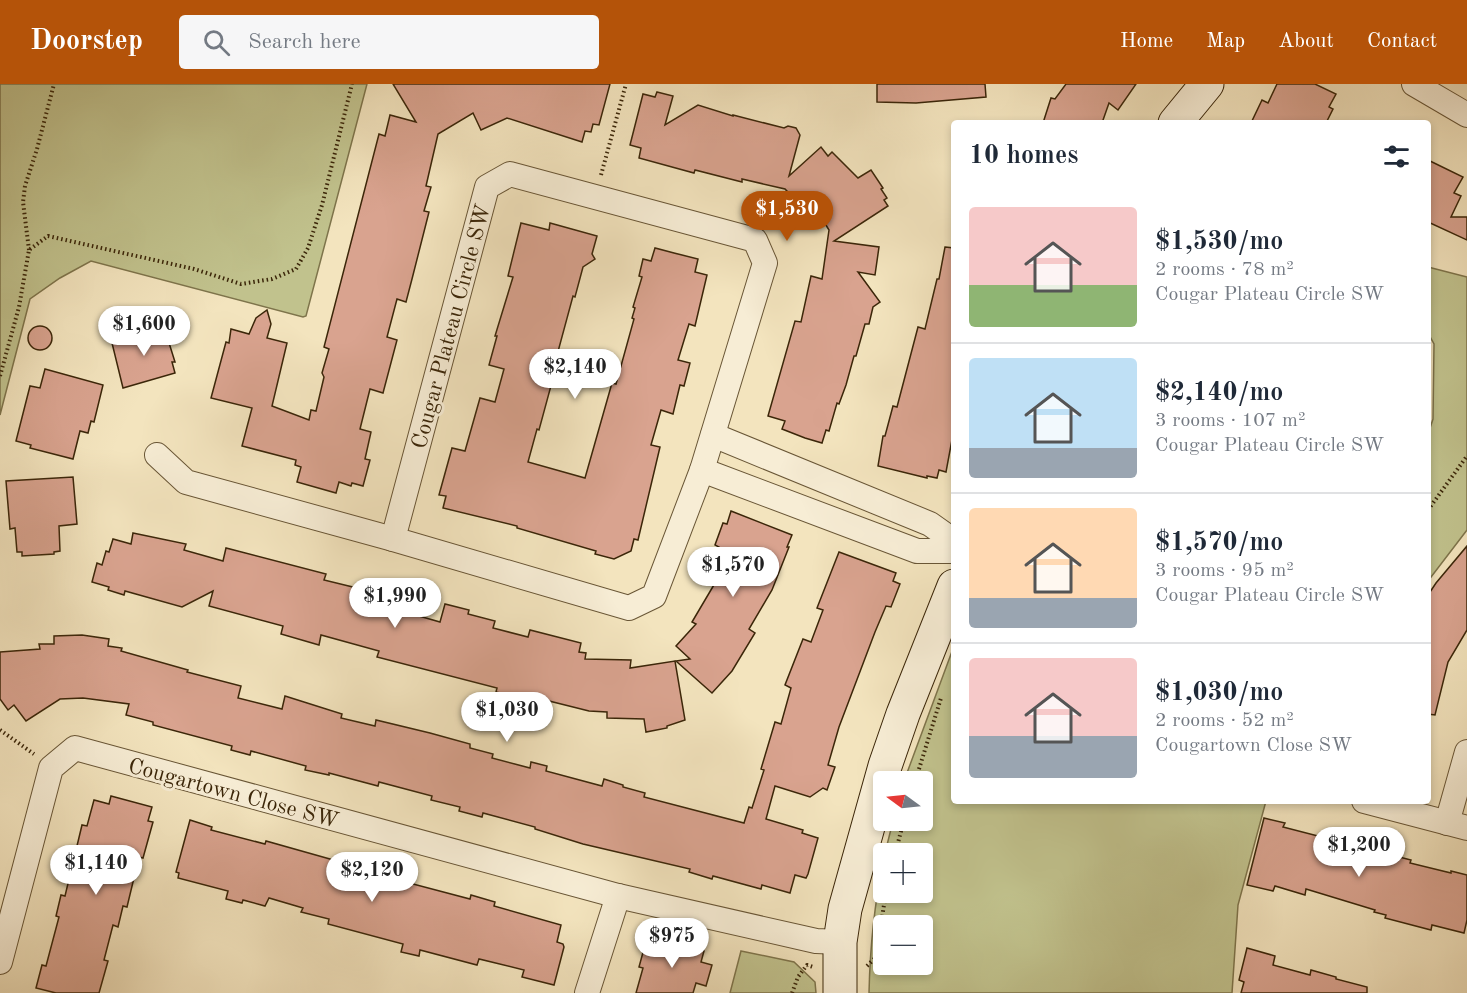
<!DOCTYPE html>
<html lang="en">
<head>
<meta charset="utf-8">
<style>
	:root { --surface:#fff; --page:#f6f6f7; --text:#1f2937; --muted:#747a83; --line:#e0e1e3; --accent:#b45309 }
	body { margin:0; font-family:"Old Standard TT",serif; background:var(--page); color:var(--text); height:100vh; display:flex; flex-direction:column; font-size:22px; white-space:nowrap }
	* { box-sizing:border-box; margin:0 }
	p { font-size:20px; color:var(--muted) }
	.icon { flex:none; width:33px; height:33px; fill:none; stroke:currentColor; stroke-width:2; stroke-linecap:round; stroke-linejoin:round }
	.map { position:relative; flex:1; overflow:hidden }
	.sheet { position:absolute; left:951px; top:36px; width:480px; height:684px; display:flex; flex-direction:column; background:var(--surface); border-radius:6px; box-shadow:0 3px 9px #0003 }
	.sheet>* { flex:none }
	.needle { width:39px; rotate:285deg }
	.tools { position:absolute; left:873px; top:687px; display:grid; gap:12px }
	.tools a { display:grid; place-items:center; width:60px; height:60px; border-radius:6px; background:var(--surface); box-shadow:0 3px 9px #0003; font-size:30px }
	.price { position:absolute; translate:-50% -51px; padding:0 14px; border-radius:21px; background:#fff; color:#222; font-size:20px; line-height:39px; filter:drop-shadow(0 2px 3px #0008) }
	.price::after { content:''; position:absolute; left:50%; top:36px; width:18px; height:14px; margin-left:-9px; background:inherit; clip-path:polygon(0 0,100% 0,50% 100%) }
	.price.current { background:var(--accent); color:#fff }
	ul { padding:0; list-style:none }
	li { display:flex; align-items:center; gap:18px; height:150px; padding:0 18px }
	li+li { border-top:2px solid var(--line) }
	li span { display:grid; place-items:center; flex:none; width:168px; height:120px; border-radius:6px; color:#555 }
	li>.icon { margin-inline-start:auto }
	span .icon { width:72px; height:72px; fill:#fffc; stroke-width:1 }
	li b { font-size:26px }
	h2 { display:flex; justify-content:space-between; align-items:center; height:72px; padding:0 18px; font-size:26px }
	header { display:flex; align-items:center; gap:36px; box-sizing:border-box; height:84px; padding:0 30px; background:var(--accent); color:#fff }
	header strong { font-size:28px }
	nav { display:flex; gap:33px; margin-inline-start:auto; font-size:21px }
	.search { width:420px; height:54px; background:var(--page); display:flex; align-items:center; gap:15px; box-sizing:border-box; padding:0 21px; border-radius:6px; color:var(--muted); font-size:22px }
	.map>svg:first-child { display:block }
	.green { fill:#c1c28d; stroke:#7e744b; stroke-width:1.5; fill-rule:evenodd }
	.building { fill:#d9a38f; stroke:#3b2609; stroke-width:1.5 }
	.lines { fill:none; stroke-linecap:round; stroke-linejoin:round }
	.street-casing { stroke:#695636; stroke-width:26 }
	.secondary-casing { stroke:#3b2609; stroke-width:35 }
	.path { stroke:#3b2609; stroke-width:4; stroke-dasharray:1.5 3; stroke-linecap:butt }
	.street { stroke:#f7edd5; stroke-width:24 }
	.secondary { stroke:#f7edd5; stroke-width:33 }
	.labels { text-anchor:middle; stroke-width:6; stroke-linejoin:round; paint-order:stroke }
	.street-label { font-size:22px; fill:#3b2609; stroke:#f7edd5 }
</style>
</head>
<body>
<header>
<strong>Doorstep</strong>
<div class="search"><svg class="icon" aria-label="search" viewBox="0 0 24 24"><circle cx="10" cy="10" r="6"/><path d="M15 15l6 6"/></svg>Search here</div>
<nav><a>Home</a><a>Map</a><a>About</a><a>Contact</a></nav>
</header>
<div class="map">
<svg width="1467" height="909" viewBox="0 0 1467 909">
	<rect width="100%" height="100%" fill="#f3e4be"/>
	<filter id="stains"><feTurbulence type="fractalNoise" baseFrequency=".00333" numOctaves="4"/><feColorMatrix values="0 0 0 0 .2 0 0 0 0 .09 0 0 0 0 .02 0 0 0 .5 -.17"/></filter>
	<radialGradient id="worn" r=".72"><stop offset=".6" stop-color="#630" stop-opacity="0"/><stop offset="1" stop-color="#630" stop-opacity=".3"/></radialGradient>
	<g class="green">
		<path d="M0,0h367l-61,232 -3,1 -212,-56 -31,17 -30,21 -30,116z"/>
		<path d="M1428,183l39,10v253l-39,51v-147l5,-15 1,-75 -6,-11z"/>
		<path d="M954,562v155h312l-28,104 -6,88h-363c1,-44 5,-87 14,-130l1,29h38v-38l-37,-1 8,-32 29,-1v-38l-18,-1zM884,842h38v38h-38z"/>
		<path d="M741,867l53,11 21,20 1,11h-86z"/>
	</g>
	<g class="building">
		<path d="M393,0h217l-11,41 -6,-1 -2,8 -6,-1 -3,11 -75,-24 -26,12 -8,-17 -35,21 -12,52 5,1 -7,24 5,1 -17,67 -6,23 -9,-3 -10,38 10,3 -14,53 -13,-4 -10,40 11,3 -6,27 5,1 -7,26 -11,-3 -1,3 -12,-4 -3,11 -39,-11 4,-15 -6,-2 1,-5 -54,-14 10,-38 -41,-10 15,-56 3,1 2,-14 18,5 7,-16 11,-8 4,14 -4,14 20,5 -15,63 37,14 2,-10 5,1 8,-34 -2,-4 7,-24 -5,-2 55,-213 6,2 5,-21 26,7z"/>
		<path d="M877,0h108l1,13 -70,6 -39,-1z"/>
		<path d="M1066,0h70l-18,26 -9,-7 -7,20h-59l8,-25 4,1z"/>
		<path d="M1277,0h38l21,10 -7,13 4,2 -7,14h-75l11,-23 6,3z"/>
		<path d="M657,8l16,4 -8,29 33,-20 35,11v-1l51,13 4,-2 8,2 4,7 -11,41 32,-29 7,9 4,-4 26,26 13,-8 12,18 -2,1 6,9 -3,2 4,6 -54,35 45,6 -4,28 -17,-3 22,30 -7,5 -4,17h-4l-9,32h-2l-8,29 -7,19 -2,-1 -8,28 -3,-1 -4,13 -17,-5 -23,-9 3,-8 -17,-5 27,-95 6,1 10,-46 11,3 7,-49 -18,-29 -8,7 -18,-19 -43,-10v3l-47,-12 -1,3 -55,-15 2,-10 -11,-3 13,-51 12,3z"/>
		<path d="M1428,76l35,17 -9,16 7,3 -10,21h16v23l-39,-18z"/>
		<path d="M521,139l28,7 1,-7 47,13 -5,18 3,5 -12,8 -8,30 -2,-1 -20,74 2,1 -16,59 -2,-1 -9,33 57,16 27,-95 4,1 18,-65 -2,-1 3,-10 -2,-1 9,-30 -3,-1 4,-17 8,2 4,-13 19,5 24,6 -3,13 12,3 -12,51 -6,-2 -11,36 12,3 -6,23 -4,-1 -7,29 -12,-4 -10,35 9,2 -22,93 -4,-1 -3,12 -17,8 -19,-5 1,-3 -79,-23v-2l-74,-18 3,-12 -7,-1 13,-47 13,3 15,-53 15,4 9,-33 -15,-4 8,-29h-2l18,-59 -5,-1z"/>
		<path d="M945,163l9,1v181l-8,43 -7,-2 -2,8 -10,-2v2l-49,-12 5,-30h2l8,-30 4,1 21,-80 7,2 12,-50h2z"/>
		<circle cx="40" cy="254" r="12"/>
		<path d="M156,243l2,5 7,-2 10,32h-3l3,11 -52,15 -11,-45 17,-6 -1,-3z"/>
		<path d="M45,285l58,16 -9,37 -3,-1 -3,12 -8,-2 -7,28 -43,-11 1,-3 -15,-4 14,-55 10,2z"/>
		<path d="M73,393l4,47 -18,2 1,25 -6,1v2l-32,2v-4h-5l-2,-24 -5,1 -4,-48z"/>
		<path d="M731,427l61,24 -5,12h2l-17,43 -23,39 6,4 -23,38 -20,22 -36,-32 14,-2 -14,-13 20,-22 -4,-2 26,-44 -10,-4 11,-27 -4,-2 8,-22 4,1z"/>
		<path d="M133,449l53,11 -2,6 39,11 3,-13 100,26 -2,6 33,8 1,-5 51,13 -4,16 35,10 5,-18 24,6 -1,4 27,7 -2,7 35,9 2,-7 51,13 -2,9 7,1 -1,6 46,1 -1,8 45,-7 10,59 -18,6v2l-21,4 -2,-13 -37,-1v-6l-18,-1 -72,-18 -1,4 -20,-5 1,-4 -120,-31 2,-6 -58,-16 -2,10 -38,-11 2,-8 -74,-20 4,-15 -31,16 -57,-16 -1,4 -16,-5 1,-3 -17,-5 5,-19 5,2 4,-14 3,1 4,-13 18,5z"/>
		<path d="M1467,462v84l-19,32 -13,53 -7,-1v-119l8,-12z"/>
		<path d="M839,468l57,21 -3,8 7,3 -9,23 -5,-1 -11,26 -36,95 -11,38 7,2 -8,23 -4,-2 -13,9 -35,-11 -9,33 37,11 -1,3 16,5 -10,36 -2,4 -11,-3 -5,18 -28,-8 -1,4 -48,-13 -1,3 -23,-7 1,-3 -107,-25 -48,-15v-2l-52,-14 -1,4 -23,-6 1,-4 -29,-7 1,-4 -53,-14 -1,4 -49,-13v2l-24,-5 1,-4 -55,-15 -1,4 -19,-5 1,-4 -79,-21v-3l-27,-7 3,-11 -46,-6 -23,1 -34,22 -12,-16 -6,5 -8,-11v-47l40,-3 -1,-5h15v-8l28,-1 27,4 -1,7 14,2 -1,3 67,19 -1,2 54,14 -3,12 44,11 3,-13 57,18 -1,4 34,8 1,-6 54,13 40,11v4l23,6 -1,4 38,10 1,-6 16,4 -1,5 56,15 2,-7 19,6v2l22,6 -1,4 100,26 5,-16 3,1 12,-38 -3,-1 14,-47 6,2 10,-36 -6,-3 18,-46 8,3 12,-32 -6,-2z"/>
		<path d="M111,712l41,11 -4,14 5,1 -10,36 -4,-1 -12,50 -4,-1 -5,21 -5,-2 -9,35 4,1 -9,32h-43l-20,-5 6,-23 4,1 13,-49 -3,-1 5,-21 4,1 17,-71 5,1 7,-26 15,4z"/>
		<path d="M1264,734l21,5 -2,4 128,33 -1,3 41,10v-2l16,4v45l-3,13 -32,-8 -1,5 -46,-12 1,-3 -12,-3 1,-2 -69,-21 -1,6 -30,-9 -2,5 -26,-6z"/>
		<path d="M190,736l22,7 -1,3 54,14 1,-3 71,20 -1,2 53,14v-3l25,7 -1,3 57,15 1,-4 24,7 -1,4 67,19 -4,17 6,2 1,3 -10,38 -32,-8 2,-7 -45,-11 -2,6 -57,-15 -1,6 -18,-4 2,-8 -75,-20 1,-5 -28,-7 2,-4 -34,-10 -4,8 -22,-6 -1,3 -16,-4 2,-8 -50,-13 1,-5 -3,-1z"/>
		<path d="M656,854l48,13 -3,11 11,3 -6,21 -10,-3 -3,10h-57l7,-25 -4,-1 6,-22 7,2z"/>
		<path d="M1247,864l28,8 -2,9 37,10 1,-5 25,7v2l31,8v6h-126l3,-11 -5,-2z"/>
	</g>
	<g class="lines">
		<g class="street-casing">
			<g id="street">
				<path d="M1414,0l53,31"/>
				<path d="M510,90l245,66 10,23 -63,207 -48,126 -25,12 -236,-69 94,-352z"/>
				<path d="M713,351l217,89 24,17"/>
				<path d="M157,371l29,27 207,57"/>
				<path d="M702,386l215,81h37"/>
				<path d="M1364,717l103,27"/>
				<path d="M1447,739l20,-71"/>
				<path d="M0,878l51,-194 24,-20 543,148 198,45 24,1"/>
				<path d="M587,909l31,-97"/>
			</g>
		</g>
		<g class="secondary-casing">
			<g id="secondary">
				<path d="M1175,39l32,-39"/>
				<path d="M840,909v-51l5,-33 40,-143 18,-52 51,-128"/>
			</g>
		</g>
		<g class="path">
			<path d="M601,91l25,-91"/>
			<path d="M29,166l-6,-48 2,-16 12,-37 17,-65"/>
			<path d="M0,292l19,-69 10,-57 19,-14 146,33 47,15 31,-5 24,-10 12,-21 14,-43 30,-121"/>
			<path d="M1428,426l39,-54"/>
			<path d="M0,646l34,24"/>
			<path d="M915,698l26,-84"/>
			<path d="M895,770l9,-34"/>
			<path d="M867,882l9,-9 10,-65"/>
			<path d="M792,909l6,-16 9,-12 6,2"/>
		</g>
		<use href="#street" class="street"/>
		<use href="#secondary" class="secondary"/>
	</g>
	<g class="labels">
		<g class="street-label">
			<text transform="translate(450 242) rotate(-75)" y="8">Cougar Plateau Circle SW</text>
			<text transform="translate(234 708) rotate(15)" y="8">Cougartown Close SW</text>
		</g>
	</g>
	<rect width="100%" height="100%" filter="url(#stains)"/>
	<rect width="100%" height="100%" fill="url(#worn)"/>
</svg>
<div class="tools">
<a><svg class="needle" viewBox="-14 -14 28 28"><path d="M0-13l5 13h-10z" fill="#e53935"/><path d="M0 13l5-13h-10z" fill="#747a83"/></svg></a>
<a>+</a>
<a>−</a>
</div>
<b class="price current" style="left:787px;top:158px">$1,530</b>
<b class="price" style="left:144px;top:273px">$1,600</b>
<b class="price" style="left:575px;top:316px">$2,140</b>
<b class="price" style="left:733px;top:514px">$1,570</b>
<b class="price" style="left:395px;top:545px">$1,990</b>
<b class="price" style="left:507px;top:659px">$1,030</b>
<b class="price" style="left:1359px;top:794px">$1,200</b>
<b class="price" style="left:96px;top:812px">$1,140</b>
<b class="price" style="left:372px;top:819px">$2,120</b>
<b class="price" style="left:672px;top:885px">$975</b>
<section class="sheet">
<h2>10 homes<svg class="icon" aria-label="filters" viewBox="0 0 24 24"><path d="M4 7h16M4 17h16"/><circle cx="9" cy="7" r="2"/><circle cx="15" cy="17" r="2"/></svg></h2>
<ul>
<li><span style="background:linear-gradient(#f6c9c9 65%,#8fb573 0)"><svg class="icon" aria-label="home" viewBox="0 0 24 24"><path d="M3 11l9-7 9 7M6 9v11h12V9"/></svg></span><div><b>$1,530/mo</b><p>2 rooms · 78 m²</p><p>Cougar Plateau Circle SW</p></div></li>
<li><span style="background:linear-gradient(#bfe0f5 75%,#9aa5b1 0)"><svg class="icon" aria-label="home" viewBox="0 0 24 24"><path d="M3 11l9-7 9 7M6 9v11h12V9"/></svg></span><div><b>$2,140/mo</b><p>3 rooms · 107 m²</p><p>Cougar Plateau Circle SW</p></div></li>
<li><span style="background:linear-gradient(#ffd9b3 75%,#9aa5b1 0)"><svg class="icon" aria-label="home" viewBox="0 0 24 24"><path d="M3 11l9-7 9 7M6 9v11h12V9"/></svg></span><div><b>$1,570/mo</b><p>3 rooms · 95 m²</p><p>Cougar Plateau Circle SW</p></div></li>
<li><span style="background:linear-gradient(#f6c9c9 65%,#9aa5b1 0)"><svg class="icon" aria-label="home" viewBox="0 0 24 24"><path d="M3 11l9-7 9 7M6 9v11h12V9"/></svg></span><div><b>$1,030/mo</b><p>2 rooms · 52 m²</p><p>Cougartown Close SW</p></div></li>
</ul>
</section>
</div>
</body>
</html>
